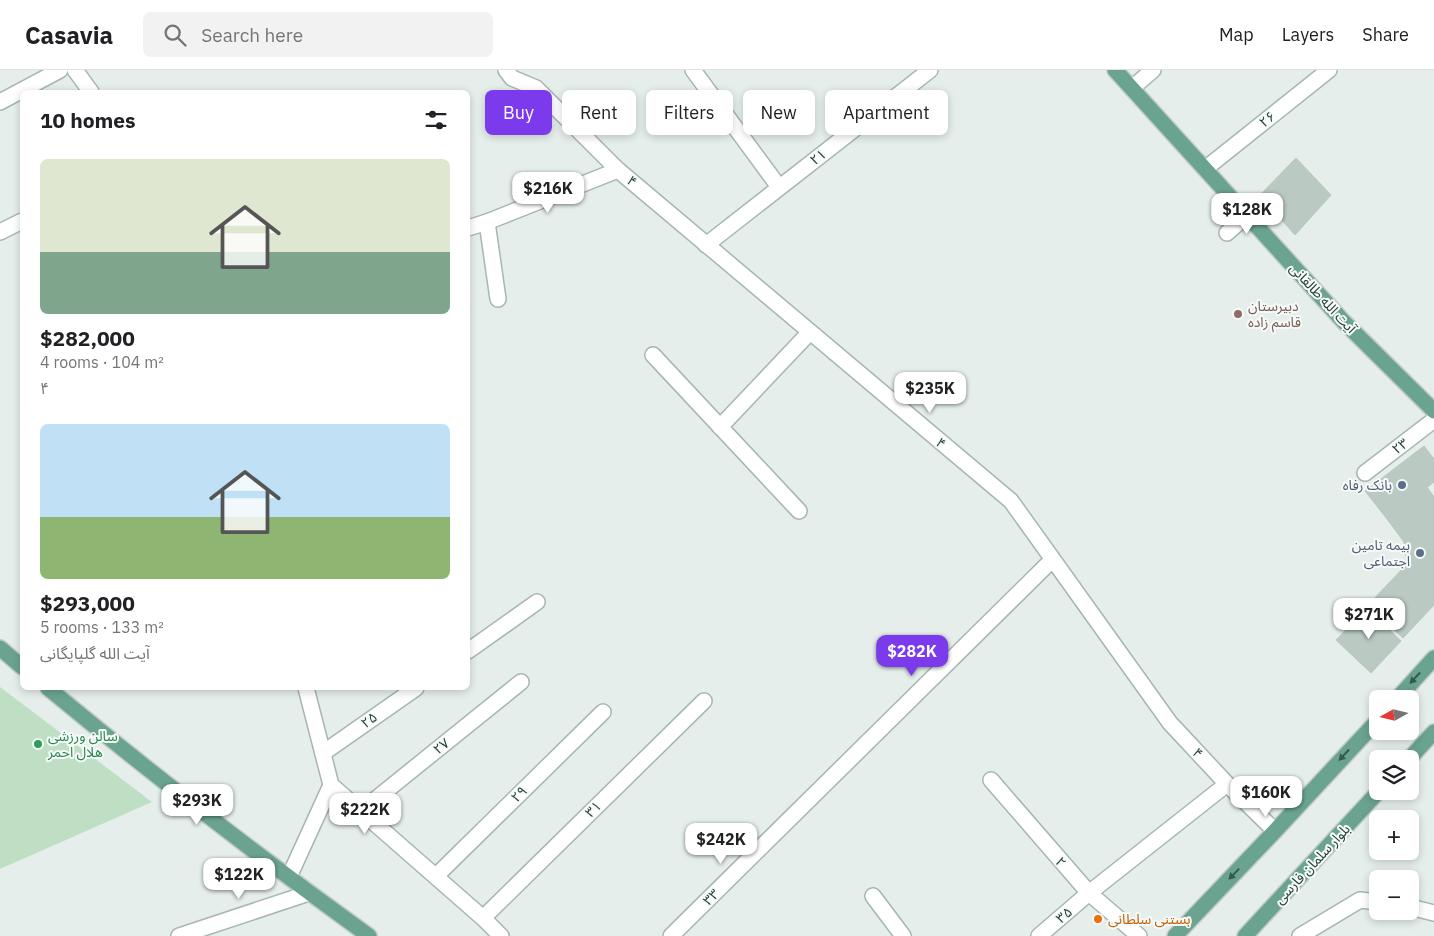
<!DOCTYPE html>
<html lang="en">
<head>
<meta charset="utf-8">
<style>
	:root { --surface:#fff; --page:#f2f2f2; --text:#202124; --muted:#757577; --line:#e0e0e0; --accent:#7c3aed }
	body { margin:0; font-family:"IBM Plex Sans","Noto Sans Arabic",sans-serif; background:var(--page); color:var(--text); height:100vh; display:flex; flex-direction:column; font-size:19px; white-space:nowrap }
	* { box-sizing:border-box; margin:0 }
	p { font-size:16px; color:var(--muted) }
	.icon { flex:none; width:28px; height:28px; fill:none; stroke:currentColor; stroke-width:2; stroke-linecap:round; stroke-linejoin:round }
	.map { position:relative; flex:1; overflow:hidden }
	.drawer { position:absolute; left:20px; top:20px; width:450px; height:600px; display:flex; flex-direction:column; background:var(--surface); border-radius:8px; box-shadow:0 2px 8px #0003 }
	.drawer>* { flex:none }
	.banner { position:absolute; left:485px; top:20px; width:475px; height:45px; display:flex; gap:10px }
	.needle { width:32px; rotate:262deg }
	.controls { position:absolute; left:1369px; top:620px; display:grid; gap:10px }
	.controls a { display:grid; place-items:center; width:50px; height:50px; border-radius:8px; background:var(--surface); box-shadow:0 2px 8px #0003; font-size:25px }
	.price { position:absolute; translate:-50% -42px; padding:0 11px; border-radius:10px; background:#fff; color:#222; font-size:16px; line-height:32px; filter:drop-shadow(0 1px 2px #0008) }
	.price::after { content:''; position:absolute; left:50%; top:30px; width:15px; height:11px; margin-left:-8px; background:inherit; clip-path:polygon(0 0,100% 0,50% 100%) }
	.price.current { background:var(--accent); color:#fff }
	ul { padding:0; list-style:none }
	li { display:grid; align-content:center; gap:10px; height:265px; padding:0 20px }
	li span { display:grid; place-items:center; height:155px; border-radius:8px; color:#555 }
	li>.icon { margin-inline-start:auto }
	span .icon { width:90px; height:90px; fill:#fffc; stroke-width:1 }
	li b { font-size:21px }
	h2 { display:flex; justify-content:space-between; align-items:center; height:60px; padding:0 20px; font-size:21px }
	.pill { padding:0 18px; border-radius:8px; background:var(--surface); box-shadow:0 2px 8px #0003; font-size:18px; line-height:45px }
	.pill.current { background:var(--accent); color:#fff }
	header { display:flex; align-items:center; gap:30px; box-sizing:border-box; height:70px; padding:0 25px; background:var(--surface); border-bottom:1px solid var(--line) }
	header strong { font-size:24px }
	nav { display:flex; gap:28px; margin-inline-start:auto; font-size:18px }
	.search { width:350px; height:45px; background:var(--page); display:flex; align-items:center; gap:12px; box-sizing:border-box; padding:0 18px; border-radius:8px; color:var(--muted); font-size:19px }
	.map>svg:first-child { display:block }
	.green { fill:#bfdfc5 }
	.building { fill:#bac9c2; stroke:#b8c8c0 }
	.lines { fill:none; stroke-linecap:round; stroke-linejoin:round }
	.minor-casing { stroke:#a7b6b1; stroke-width:18 }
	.major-casing { stroke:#c2cac7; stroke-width:18 }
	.minor { stroke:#fff; stroke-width:15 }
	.major { stroke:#6aa390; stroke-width:15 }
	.oneway { fill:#36594d }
	.education-dot { fill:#8d6e63; stroke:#f6faf8; stroke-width:2 }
	.service-dot { fill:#5c6f8a; stroke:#f6faf8; stroke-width:2 }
	.leisure-dot { fill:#2e9e5b; stroke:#f6faf8; stroke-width:2 }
	.food-dot { fill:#e8710a; stroke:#f6faf8; stroke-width:2 }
	.labels { text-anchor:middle; stroke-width:4; stroke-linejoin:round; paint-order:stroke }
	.street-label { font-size:14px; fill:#244037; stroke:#f6faf8 }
	.education-label { font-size:14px; fill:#785e54; stroke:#f6faf8; text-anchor:start }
	.service-label { font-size:14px; fill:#4e5e75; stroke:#f6faf8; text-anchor:end }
	.leisure-label { font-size:14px; fill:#27864d; stroke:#f6faf8; text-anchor:start }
	.food-label { font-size:14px; fill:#c56008; stroke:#f6faf8; text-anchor:start }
</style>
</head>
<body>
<header>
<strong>Casavia</strong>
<div class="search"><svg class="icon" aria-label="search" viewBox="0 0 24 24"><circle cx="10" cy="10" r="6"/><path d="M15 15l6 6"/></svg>Search here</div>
<nav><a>Map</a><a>Layers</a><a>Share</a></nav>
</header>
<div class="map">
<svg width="1434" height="866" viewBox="0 0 1434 866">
	<rect width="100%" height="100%" fill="#e5eeea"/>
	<path class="green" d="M0,617l152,115 -152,67z"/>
	<g class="building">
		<path d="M1296,88l35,37 -36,40 -35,-40z"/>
		<path d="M1424,376l10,13v23l-47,37 -22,-28z"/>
		<path d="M1427,417l7,10v108l-31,33 -35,-33 39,-41 -3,-22 -17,-23z"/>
		<path d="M1367,538l34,33 -30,32 -35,-33z"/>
	</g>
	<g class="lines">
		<g class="minor-casing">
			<g id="minor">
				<path d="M75,0l16,22"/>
				<path d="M506,0l6,8 24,10 82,82 393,331 159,222 57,61 48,47"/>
				<path d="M693,0l86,117"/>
				<path d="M1132,18l21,-18"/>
				<path d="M0,32l60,-32"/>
				<path d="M1205,99l124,-99"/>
				<path d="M487,152l11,77"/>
				<path d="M468,158l19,-6 131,-52"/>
				<path d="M0,162l22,-11"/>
				<path d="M1227,163l20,-18"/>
				<path d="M706,175l224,-175"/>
				<path d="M653,285l146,156"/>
				<path d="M720,357l90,-95"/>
				<path d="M1365,403l69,-53"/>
				<path d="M468,581l69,-49"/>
				<path d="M306,618l25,97 152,133 18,18"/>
				<path d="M323,683l93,-65"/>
				<path d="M991,710l98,113 50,43"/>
				<path d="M361,741l160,-129"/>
				<path d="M436,806l167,-164"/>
				<path d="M289,807l42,-92"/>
				<path d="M873,826l30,40"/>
				<path d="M1410,837l24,6"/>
				<path d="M483,848l221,-217"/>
				<path d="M179,866l130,-43"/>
				<path d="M671,866l381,-376"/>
				<path d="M1039,866l50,-43 138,-109"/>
				<path d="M1300,866l60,-36 18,2"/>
			</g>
		</g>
		<g class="major-casing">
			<g id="major">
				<path d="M1115,0l228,251 91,90"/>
				<path d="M0,578l22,19"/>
				<path d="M48,618c104,86 211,169 321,248"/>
				<path d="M1397,629l37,-41"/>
				<path d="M1409,689l25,-27"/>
				<path d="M1175,866l100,-105 103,-111"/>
				<path d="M1245,866l134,-145"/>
			</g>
		</g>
		<use href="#minor" class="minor"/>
		<use href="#major" class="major"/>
	</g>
	<defs><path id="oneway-solid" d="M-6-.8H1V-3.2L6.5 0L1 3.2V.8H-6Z" transform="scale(1.25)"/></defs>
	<g class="oneway">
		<use href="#oneway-solid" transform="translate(1415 608) rotate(133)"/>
		<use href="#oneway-solid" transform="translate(1344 685) rotate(133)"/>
		<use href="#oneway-solid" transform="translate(1234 804) rotate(134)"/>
	</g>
	<circle class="education-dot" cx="1238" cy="244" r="5"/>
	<g class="service-dot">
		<circle cx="1402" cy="415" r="5"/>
		<circle cx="1420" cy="483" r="5"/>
	</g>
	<circle class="leisure-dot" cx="38" cy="674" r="5"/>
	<circle class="food-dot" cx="1098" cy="849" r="5"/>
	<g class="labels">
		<g class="street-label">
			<text transform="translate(1267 49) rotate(-39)" y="5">۲۶</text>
			<text transform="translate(818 87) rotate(-38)" y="5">۲۱</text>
			<text transform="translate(632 111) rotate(40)" y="5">۴</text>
			<text transform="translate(1323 228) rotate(47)" y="5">آیت الله طالقانی</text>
			<text transform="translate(941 373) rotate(40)" y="5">۴</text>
			<text transform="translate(1400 376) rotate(-38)" y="5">۲۳</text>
			<text transform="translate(369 650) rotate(-35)" y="5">۲۵</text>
			<text transform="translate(441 676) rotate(-39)" y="5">۲۷</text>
			<text transform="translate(1198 683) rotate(47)" y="5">۴</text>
			<text transform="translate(519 724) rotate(-45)" y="5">۲۹</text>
			<text transform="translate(593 739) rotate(-44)" y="5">۳۱</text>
			<text transform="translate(1061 792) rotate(49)" y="5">۲</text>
			<text transform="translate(1312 794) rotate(-47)" y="5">بلوار سلمان فارسی</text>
			<text transform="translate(711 827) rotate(-45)" y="5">۳۳</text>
			<text transform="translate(1064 845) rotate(-40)" y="5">۳۵</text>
		</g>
		<g class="education-label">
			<text x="1248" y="241">دبیرستان<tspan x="1248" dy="16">قاسم زاده</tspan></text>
		</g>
		<g class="service-label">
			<text x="1392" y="420">بانک رفاه</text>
			<text x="1410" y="480">بیمه تامین<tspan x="1410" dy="16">اجتماعی</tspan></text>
		</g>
		<g class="leisure-label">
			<text x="48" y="671">سالن ورزشی<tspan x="48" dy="16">هلال احمر</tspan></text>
		</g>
		<g class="food-label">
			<text x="1108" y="854">بستنی سلطانی</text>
		</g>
	</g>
</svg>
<div class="controls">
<a><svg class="needle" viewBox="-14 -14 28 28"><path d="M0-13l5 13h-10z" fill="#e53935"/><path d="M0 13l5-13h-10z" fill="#757577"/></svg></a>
<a><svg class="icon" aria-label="layers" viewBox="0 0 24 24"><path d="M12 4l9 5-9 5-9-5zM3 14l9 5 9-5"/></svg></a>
<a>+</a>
<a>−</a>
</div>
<b class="price" style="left:548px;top:144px">$216K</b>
<b class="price" style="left:1247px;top:165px">$128K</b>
<b class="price" style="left:930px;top:344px">$235K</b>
<b class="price" style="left:1369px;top:570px">$271K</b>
<b class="price current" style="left:912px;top:607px">$282K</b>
<b class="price" style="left:1266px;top:748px">$160K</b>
<b class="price" style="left:197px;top:756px">$293K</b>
<b class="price" style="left:365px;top:765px">$222K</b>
<b class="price" style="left:721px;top:795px">$242K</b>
<b class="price" style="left:239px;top:830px">$122K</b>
<div class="banner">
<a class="pill current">Buy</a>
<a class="pill">Rent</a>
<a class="pill">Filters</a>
<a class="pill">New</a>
<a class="pill">Apartment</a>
</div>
<section class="drawer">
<h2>10 homes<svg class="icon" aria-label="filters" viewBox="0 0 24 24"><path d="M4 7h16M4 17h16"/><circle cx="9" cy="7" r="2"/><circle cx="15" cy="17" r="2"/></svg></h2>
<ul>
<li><span style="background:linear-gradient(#dfe7d0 60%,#7fa58c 0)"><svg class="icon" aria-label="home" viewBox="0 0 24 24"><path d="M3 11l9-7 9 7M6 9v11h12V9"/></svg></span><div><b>$282,000</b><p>4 rooms · 104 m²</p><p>۴</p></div></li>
<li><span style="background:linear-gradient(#bfe0f5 60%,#8fb573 0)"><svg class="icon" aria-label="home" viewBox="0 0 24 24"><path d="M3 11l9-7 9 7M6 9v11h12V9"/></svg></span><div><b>$293,000</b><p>5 rooms · 133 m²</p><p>آیت الله گلپایگانی</p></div></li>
</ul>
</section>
</div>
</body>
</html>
